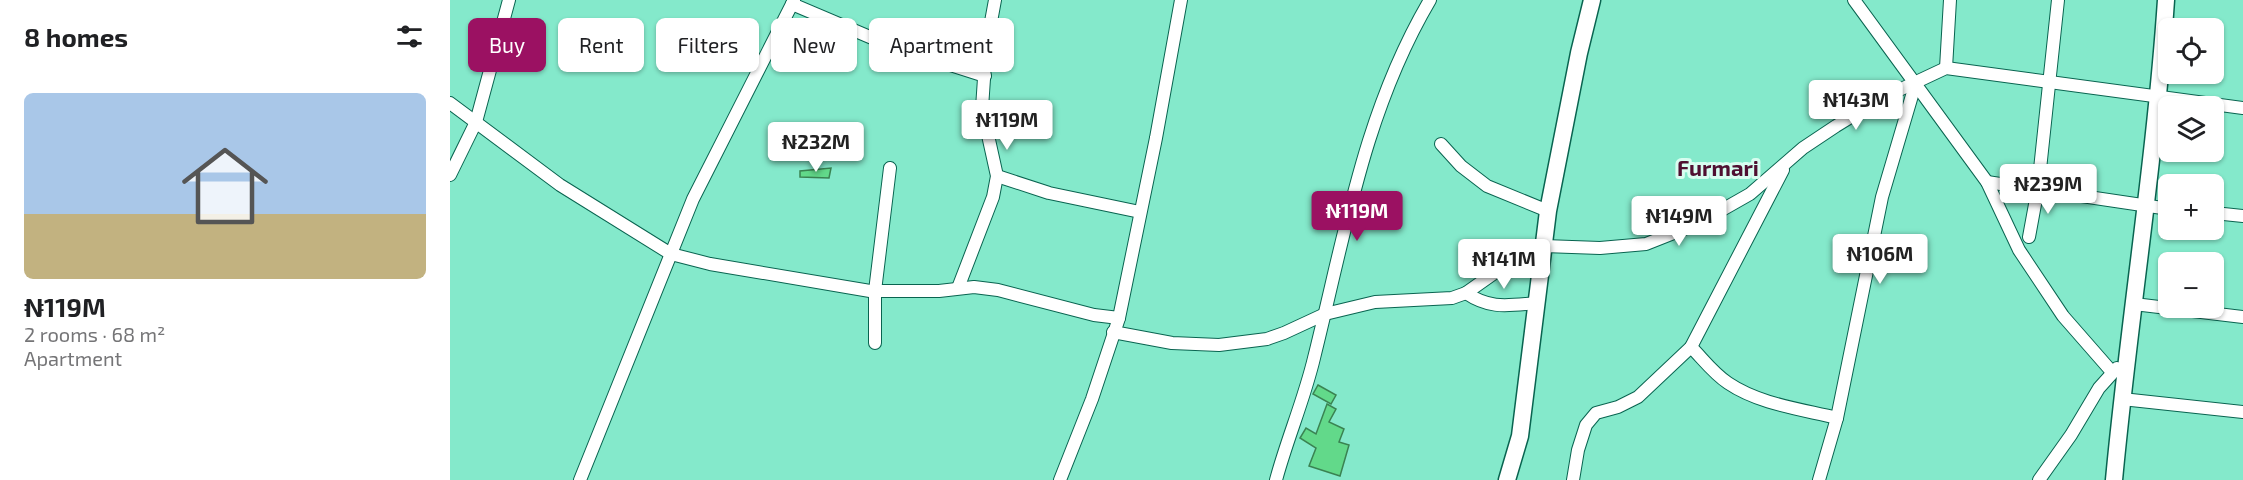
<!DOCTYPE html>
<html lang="en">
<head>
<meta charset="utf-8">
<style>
	:root { --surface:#fff; --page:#f2f2f2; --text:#202124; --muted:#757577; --accent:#9b1162 }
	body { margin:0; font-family:"Exo 2",sans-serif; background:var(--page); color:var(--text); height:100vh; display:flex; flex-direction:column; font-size:22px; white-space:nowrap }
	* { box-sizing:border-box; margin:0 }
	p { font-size:20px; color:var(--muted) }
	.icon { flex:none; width:33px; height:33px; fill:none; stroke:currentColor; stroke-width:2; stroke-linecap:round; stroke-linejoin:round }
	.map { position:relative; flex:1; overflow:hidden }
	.side { display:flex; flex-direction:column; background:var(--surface); width:450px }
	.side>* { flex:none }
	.hud { position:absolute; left:18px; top:18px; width:570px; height:54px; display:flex; gap:12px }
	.controls { position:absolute; left:1708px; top:18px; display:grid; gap:12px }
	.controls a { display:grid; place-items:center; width:66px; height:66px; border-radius:9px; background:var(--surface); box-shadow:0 2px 4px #0004; font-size:30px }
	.price { position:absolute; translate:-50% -51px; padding:0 14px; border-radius:6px; background:#fff; color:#222; font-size:20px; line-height:39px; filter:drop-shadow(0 2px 3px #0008) }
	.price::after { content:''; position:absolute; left:50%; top:36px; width:18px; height:14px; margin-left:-9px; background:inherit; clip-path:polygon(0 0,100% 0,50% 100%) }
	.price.selected { background:var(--accent); color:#fff }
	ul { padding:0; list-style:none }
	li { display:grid; align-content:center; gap:12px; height:318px; padding:0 24px }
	li span { display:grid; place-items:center; height:186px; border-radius:9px; color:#555 }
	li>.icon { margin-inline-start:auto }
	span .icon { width:108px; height:108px; fill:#fffc; stroke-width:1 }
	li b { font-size:26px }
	h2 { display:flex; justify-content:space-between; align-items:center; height:72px; padding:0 24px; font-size:26px }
	.tag { padding:0 21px; border-radius:9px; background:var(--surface); box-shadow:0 2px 4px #0004; font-size:21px; line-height:54px }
	.tag.selected { background:var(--accent); color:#fff }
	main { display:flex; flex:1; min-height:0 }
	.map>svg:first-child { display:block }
	.building { fill:#62d98a; stroke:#3a8352; stroke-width:1.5 }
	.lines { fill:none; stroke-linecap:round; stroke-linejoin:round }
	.street-casing { stroke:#096450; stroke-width:14 }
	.secondary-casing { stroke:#096450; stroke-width:19 }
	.street { stroke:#fff; stroke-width:12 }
	.secondary { stroke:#fff; stroke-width:16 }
	.labels { text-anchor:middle; stroke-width:6; stroke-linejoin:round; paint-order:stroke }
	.neighbourhood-label { font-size:22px; font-weight:bold; fill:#4f0f31; stroke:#d8fdf0 }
</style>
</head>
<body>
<main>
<section class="side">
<h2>8 homes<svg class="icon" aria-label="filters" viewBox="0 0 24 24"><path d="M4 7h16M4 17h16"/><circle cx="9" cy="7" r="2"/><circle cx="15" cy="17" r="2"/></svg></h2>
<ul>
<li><span style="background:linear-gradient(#a9c7e8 65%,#c2b280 0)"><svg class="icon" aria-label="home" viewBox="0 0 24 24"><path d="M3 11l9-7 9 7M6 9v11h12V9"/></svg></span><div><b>₦119M</b><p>2 rooms · 68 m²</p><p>Apartment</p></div></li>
</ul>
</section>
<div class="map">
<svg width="1793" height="480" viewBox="0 0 1793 480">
	<rect width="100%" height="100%" fill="#84e9cb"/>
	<g class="building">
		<path d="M381,168l-2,10 -29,-1v-6z"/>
		<path d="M868,385l18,10 -5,9 -18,-10z"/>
		<path d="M877,404l9,5 -7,13 15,7 -5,13 10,3 -9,31 -31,-10 7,-18 -16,-10 6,-10 10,6z"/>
	</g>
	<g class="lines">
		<g class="street-casing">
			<g id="street">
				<path d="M1404,0l133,182 32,68 44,66 49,56"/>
				<path d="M342,4l99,42 94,30"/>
				<path d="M1496,68l4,-68"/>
				<path d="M0,103l110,82 111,69 39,10 160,27h69l35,-4 24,3 96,25 25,3"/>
				<path d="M991,144l20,22 26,20 61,25"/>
				<path d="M0,175l26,-53 33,-122"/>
				<path d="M547,176l52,17 91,19"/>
				<path d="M1537,182l182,27"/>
				<path d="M1764,213l29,3"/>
				<path d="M1579,237l9,-49 20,-188"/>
				<path d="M508,288l35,-91 4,-21 -15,-68 4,-59 9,-49"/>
				<path d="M1016,293c25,17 43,12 72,10"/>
				<path d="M1684,304l109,13"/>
				<path d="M663,332l59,11 47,2 48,-6 17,-6 41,-19 50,-12 77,-4 14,-5 51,-36 27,-11 56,2 46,-4 53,-21 51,-29 53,-46 33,-22 44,-27 66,-31 297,40"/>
				<path d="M425,343v-52l15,-123"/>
				<path d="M1241,347c12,12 22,26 37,36 31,21 72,26 109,35"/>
				<path d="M1672,399l121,13"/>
				<path d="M130,480l113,-281 101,-199"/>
				<path d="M610,480l32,-81 27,-81 37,-180 25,-138"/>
				<path d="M826,480c11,-41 28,-80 38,-122 31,-124 50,-246 116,-358"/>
				<path d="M1123,480l5,-30 8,-25 10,-12 22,-6 20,-10 53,-50 92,-177"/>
				<path d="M1369,480l18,-62 45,-221 34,-115"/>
				<path d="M1589,480l32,-45 28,-47 18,-20"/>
			</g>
		</g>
		<g class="secondary-casing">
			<g id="secondary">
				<path d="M1057,480l13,-44 28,-225 31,-158 13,-53"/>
				<path d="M1664,480c15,-161 41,-318 52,-480"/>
			</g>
		</g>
		<use href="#street" class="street"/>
		<use href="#secondary" class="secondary"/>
	</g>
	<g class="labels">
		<g class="neighbourhood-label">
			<text x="1268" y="176">Furmari</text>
		</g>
	</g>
</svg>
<div class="controls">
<a><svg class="icon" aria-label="locate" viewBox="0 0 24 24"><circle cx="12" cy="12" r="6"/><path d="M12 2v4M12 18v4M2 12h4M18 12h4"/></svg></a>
<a><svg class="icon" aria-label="layers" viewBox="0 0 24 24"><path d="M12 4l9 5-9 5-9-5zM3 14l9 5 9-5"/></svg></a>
<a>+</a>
<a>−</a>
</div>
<b class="price" style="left:1406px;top:131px">₦143M</b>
<b class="price" style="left:557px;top:151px">₦119M</b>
<b class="price" style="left:366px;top:173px">₦232M</b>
<b class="price" style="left:1598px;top:215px">₦239M</b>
<b class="price selected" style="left:907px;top:242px">₦119M</b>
<b class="price" style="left:1229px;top:247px">₦149M</b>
<b class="price" style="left:1430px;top:285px">₦106M</b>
<b class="price" style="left:1054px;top:290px">₦141M</b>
<div class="hud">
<a class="tag selected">Buy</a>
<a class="tag">Rent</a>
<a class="tag">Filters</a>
<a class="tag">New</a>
<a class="tag">Apartment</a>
</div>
</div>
</main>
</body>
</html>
